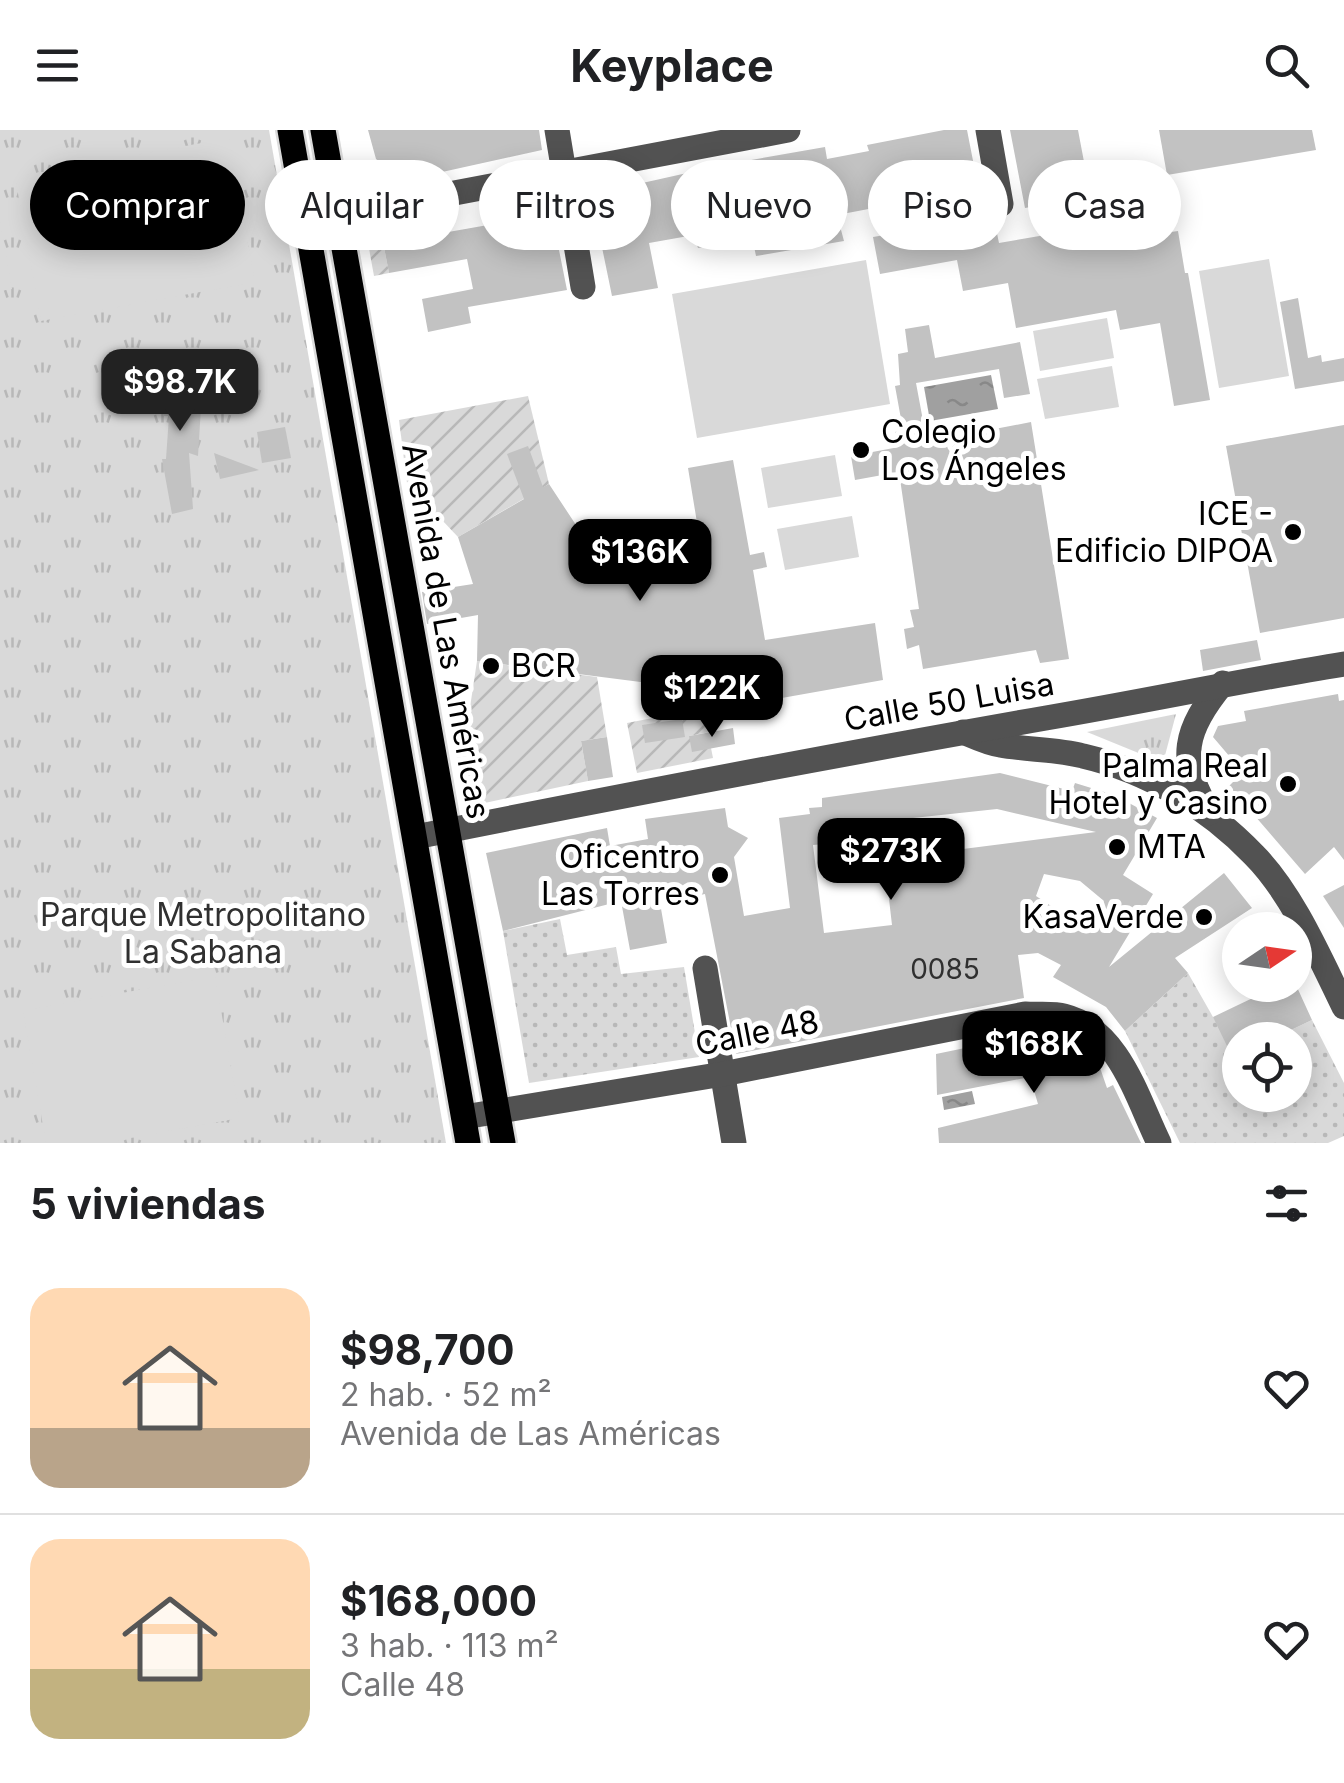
<!DOCTYPE html>
<html lang="es">
<head>
<meta charset="utf-8">
<style>
	:root { --surface:#fff; --page:#f2f2f2; --text:#202124; --muted:#757577; --line:#e0e0e0; --accent:#000 }
	body { margin:0; font-family:Inter,sans-serif; background:var(--page); color:var(--text); height:100vh; display:flex; flex-direction:column; font-size:38px; white-space:nowrap }
	* { box-sizing:border-box; margin:0 }
	p { font-size:32px; color:var(--muted) }
	.icon { flex:none; width:55px; height:55px; fill:none; stroke:currentColor; stroke-width:2; stroke-linecap:round; stroke-linejoin:round }
	.map { position:relative; height:1013px; overflow:hidden }
	.panel { display:flex; flex-direction:column; background:var(--surface); flex:1 }
	.panel>* { flex:none }
	.hud { position:absolute; left:30px; top:30px; width:1285px; height:90px; display:flex; gap:20px }
	.needle { width:65px; rotate:77deg }
	.fabs { position:absolute; left:1222px; top:782px; display:grid; gap:20px }
	.fabs a { display:grid; place-items:center; width:90px; height:90px; border-radius:50%; background:var(--surface); box-shadow:0 5px 25px #0003; font-size:50px }
	.price { position:absolute; translate:-50% -85px; padding:0 22px; border-radius:20px; background:var(--accent); color:#fff; font-size:32px; line-height:65px; filter:drop-shadow(0 2px 5px #0008) }
	.price::after { content:''; position:absolute; left:50%; top:60px; width:30px; height:22px; margin-left:-15px; background:inherit; clip-path:polygon(0 0,100% 0,50% 100%) }
	.price.active { background:#222; color:#fff }
	ul { padding:0; list-style:none }
	li { display:flex; align-items:center; gap:30px; height:250px; padding:0 30px }
	li+li { border-top:2px solid var(--line) }
	li span { display:grid; place-items:center; flex:none; width:280px; height:200px; border-radius:30px; color:#555 }
	li>.icon { margin-inline-start:auto }
	span .icon { width:120px; height:120px; fill:#fffc; stroke-width:1 }
	li b { font-size:42px }
	h2 { display:flex; justify-content:space-between; align-items:center; height:120px; padding:0 30px; font-size:42px }
	.chip { padding:0 35px; border-radius:45px; background:var(--surface); box-shadow:0 5px 25px #0003; font-size:35px; line-height:90px }
	.chip.active { background:var(--accent); color:#fff }
	header { display:flex; justify-content:space-between; align-items:center; height:130px; padding:0 30px; background:var(--surface); font-size:45px; font-weight:700 }
	.map>svg:first-child { display:block }
	.grass { fill:url(#grass-dots) }
	.park { fill:url(#park-tufts) }
	.garden { fill:url(#garden-furrows) }
	.pitch { fill:#d9d9d9 }
	.water { fill:url(#water-ripples) }
	.building { fill:#c2c2c2; fill-rule:evenodd }
	.lines { fill:none; stroke-linecap:round; stroke-linejoin:round }
	.major-casing { stroke:#dbdbdb; stroke-width:30 }
	.minor { stroke:#525252; stroke-width:25 }
	.major { stroke:#000; stroke-width:25 }
	.poi-dot { fill:#000; stroke:#fff; stroke-width:4 }
	.labels { text-anchor:middle; stroke-width:10; stroke-linejoin:round; paint-order:stroke }
	.number-label { font-size:28px; fill:#303030 }
	.poi-label { font-size:32px; fill:#000; stroke:#fff; text-anchor:end }
	.street-label { font-size:32px; fill:#000; stroke:#fff }
	.park-label { font-size:32px; fill:#303030; stroke:#fff }
</style>
</head>
<body>
<header><svg class="icon" aria-label="menu" viewBox="0 0 24 24"><path d="M4 6h16M4 12h16M4 18h16"/></svg>Keyplace<svg class="icon" aria-label="search" viewBox="0 0 24 24"><circle cx="10" cy="10" r="6"/><path d="M15 15l6 6"/></svg></header>
<div class="map">
<svg width="1344" height="1013" viewBox="0 0 1344 1013">
	<defs>
		<pattern id="grass-dots" width="8" height="8" patternUnits="userSpaceOnUse" patternTransform="scale(2.5)"><rect width="8" height="8" fill="#d9d9d9"/><path d="M2 2h.1M6 6h.1" fill="none" stroke="#b8b8b8" stroke-width="1.8" stroke-linecap="round"/></pattern>
		<pattern id="park-tufts" width="24" height="20" patternUnits="userSpaceOnUse" patternTransform="scale(2.5)"><rect width="24" height="20" fill="#d9d9d9"/><path d="M3 7l-1-3M5 7V3M7 7l1-3M15 17l-1-3M17 17v-4M19 17l1-3" fill="none" stroke="#b8b8b8"/></pattern>
		<pattern id="garden-furrows" width="10" height="10" patternUnits="userSpaceOnUse" patternTransform="scale(2.5)"><rect width="10" height="10" fill="#d9d9d9"/><path d="M-1 1l2-2M0 10L10 0M9 11l2-2" fill="none" stroke="#b8b8b8"/></pattern>
		<pattern id="water-ripples" width="26" height="14" patternUnits="userSpaceOnUse" patternTransform="scale(2.5)"><rect width="26" height="14" fill="#a0a0a0"/><path d="M2 4q2-2 4 0t4 0M15 11q2-2 4 0t4 0" fill="none" stroke="#888"/></pattern>
	</defs>
	<rect width="100%" height="100%" fill="#fff"/>
	<g class="grass">
		<path d="M560,789l7,36 49,-8 5,27 63,-7 15,90 -170,26 -26,-152z"/>
		<path d="M1188,843l25,44 27,37v41h55v-55h-25l42,-20 32,63v53l-16,7h-148l-55,-112z"/>
	</g>
	<g class="park">
		<path d="M0,0h269l177,1013h-446z"/>
		<path d="M1176,584l-13,49 -76,-31z"/>
	</g>
	<g class="garden">
		<path d="M432,78l4,18 -54,11 7,36 -15,3 -10,-55z"/>
		<path d="M528,266l21,88 -91,53 -51,-54 -8,-63z"/>
		<path d="M477,531l120,16 10,60 -26,4 7,40 -108,23h-10l-8,-7 -8,-59 15,-24z"/>
		<path d="M705,578l5,24 -21,4 22,12 2,10 -76,15 -10,-50z"/>
	</g>
	<g class="pitch">
		<path d="M229,8l26,144 -214,39 -26,-144z"/>
		<path d="M0,91l12,68 -12,2z"/>
		<path d="M1269,129l20,117 -70,12 -20,-117z"/>
		<path d="M866,130l24,144 -193,34 -25,-144z"/>
		<path d="M1107,188l7,40 -74,13 -7,-40z"/>
		<path d="M1112,236l7,41 -74,12 -8,-40z"/>
		<path d="M835,325l7,41 -74,12 -7,-40z"/>
		<path d="M852,386l7,41 -74,13 -8,-41z"/>
		<path d="M215,846l25,142 -138,25h-56l-23,-132z"/>
	</g>
	<g class="water">
		<path d="M991,245l7,34 -68,12 -6,-34z"/>
		<path d="M972,961l3,13 -31,6 -2,-13z"/>
	</g>
	<g class="building">
		<path d="M368,0h171l3,20 -118,26 -2,-13 -28,6 -1,-4 -7,2 -10,-8z"/>
		<path d="M944,0h23l17,87 10,2 5,24 105,-18 3,16 71,-10 7,42h3l22,127 -36,6 -14,-83 -40,7 -4,-20 -100,18 -8,-45 -45,8 -6,-31 -77,14 -7,-37 12,-2 -6,-28 -42,8 7,26 -88,15 -4,-19 -54,11 -4,-13 -45,8 9,45 -46,8 -15,-73 11,-2 -6,-29 121,-27 102,-18 2,12 42,-8 -2,-6z"/>
		<path d="M1010,0h68l7,37 -16,3 5,29 -49,9z"/>
		<path d="M1159,0h153l4,20 -149,25z"/>
		<path d="M548,65l19,95 -99,17 3,16 -43,9 -6,-33 51,-10 -6,-30 -78,14 -7,-36 54,-11 1,8 51,-9 -1,-6 19,-4 -2,-11z"/>
		<path d="M1298,168l10,60 13,-3 1,7 22,-4v23l-49,8 -15,-87z"/>
		<path d="M929,195l6,33 85,-16 10,52 -26,4 -5,-29 -83,14 11,59 104,-20 38,237 -29,4 -4,-13 -113,19 -4,-24 -12,4 -3,-20 10,-2 -4,-17 9,-1 -20,-137 -44,8 -4,-24 48,-9 -4,-15 8,-2 -8,-44 5,-1 -2,-31 10,-2 -3,-23z"/>
		<path d="M184,233l5,27 13,1 -4,65 -9,-3 4,56 -21,5 -10,-55h4l3,-43h-6l2,-34 -6,1 -2,-16z"/>
		<path d="M1344,295v193l-84,15 -34,-187z"/>
		<path d="M285,297l6,31 -29,5 -5,-31z"/>
		<path d="M528,316l15,41 6,-3 27,41 17,58 111,-18 -16,-97 45,-8 17,95 14,-3 3,15 -14,3 12,70 110,-17 8,57 -152,27 -7,-34 -60,12 -187,-24 1,-46 -51,9 -5,-32 51,-8 -15,-47 66,-38 -17,-45z"/>
		<path d="M214,323l45,17 -39,9z"/>
		<path d="M1257,510l4,20 -58,11 -3,-21z"/>
		<path d="M1338,564l1,7 5,-1v160l-10,-13 -29,27 -76,-88 7,-7 -7,-9 7,-6 -23,-27 5,-11 28,-5 -2,-10z"/>
		<path d="M682,589l3,18 -40,6 -3,-18z"/>
		<path d="M733,598l2,16 -43,8 -3,-16z"/>
		<path d="M607,607l6,40 -25,4 -7,-40z"/>
		<path d="M1000,643l72,18 3,-8 39,12 43,23 -34,57 30,19 -44,73 115,-94 28,35 -77,50 13,15 -63,58 -19,-24 -53,-30 8,-12 -23,-12 -20,2 6,43 -288,56 -31,-160 -45,9 7,40 -37,7 -9,-49 -118,30 -17,-78 121,-25 3,18 38,-7 -3,-20 80,-11 3,19 20,11 -14,19 10,59 46,-8 -11,-90 31,-4 -1,-6 13,-1v-9zM997,679l99,23 -180,23 -3,-37zM882,709l10,86 -68,8 -11,-88zM1044,744l36,7 24,20 -20,27 -48,-32z"/>
		<path d="M1344,755v43l-21,-32z"/>
		<path d="M1280,855h16l16,35 -42,20h-30v33l-27,-56z"/>
		<path d="M1047,901l15,43 36,-12 9,26 6,-3 28,58h-202l-1,-15 100,-24 -8,-27 -93,18 -1,-41z"/>
	</g>
	<g class="lines">
		<g class="major-casing">
			<g id="major">
				<path d="M290,0l178,1013"/>
				<path d="M323,0l180,1013"/>
			</g>
		</g>
		<g class="minor">
			<path d="M557,0l26,157"/>
			<path d="M988,0l13,74"/>
			<path d="M306,91l482,-91"/>
			<path d="M963,602c12,5 24,11 37,13 27,5 56,4 83,11 65,15 125,51 171,99 38,38 66,103 90,152"/>
			<path d="M1209,683c-32,-54 -25,-83 14,-130"/>
			<path d="M415,707c210,-42 420,-82 631,-119 100,-17 198,-38 298,-54"/>
			<path d="M705,838l29,175"/>
			<path d="M464,987l259,-43 302,-60c13,1 28,-1 39,2 55,14 73,82 95,127"/>
		</g>
		<use href="#major" class="major"/>
	</g>
	<g class="poi-dot">
		<circle cx="861" cy="320" r="10"/>
		<circle cx="1293" cy="402" r="10"/>
		<circle cx="491" cy="536" r="10"/>
		<circle cx="1288" cy="654" r="10"/>
		<circle cx="1117" cy="717" r="10"/>
		<circle cx="720" cy="745" r="10"/>
		<circle cx="1204" cy="787" r="10"/>
	</g>
	<g class="labels">
		<g class="number-label">
			<text x="945" y="849">0085</text>
		</g>
		<g class="poi-label">
			<text x="881" y="313" text-anchor="start">Colegio<tspan x="881" dy="37">Los Ángeles</tspan></text>
			<text x="1273" y="395">ICE -<tspan x="1273" dy="37">Edificio DIPOA</tspan></text>
			<text x="511" y="547" text-anchor="start">BCR</text>
			<text x="1268" y="647">Palma Real<tspan x="1268" dy="37">Hotel y Casino</tspan></text>
			<text x="1137" y="728" text-anchor="start">MTA</text>
			<text x="700" y="738">Oficentro<tspan x="700" dy="37">Las Torres</tspan></text>
			<text x="1184" y="798">KasaVerde</text>
		</g>
		<g class="street-label">
			<text transform="translate(446 501) rotate(80)" y="11">Avenida de Las Américas</text>
			<text transform="translate(949 572) rotate(-10)" y="11">Calle 50 Luisa</text>
			<text transform="translate(757 903) rotate(-11)" y="11">Calle 48</text>
		</g>
		<g class="park-label">
			<text x="203" y="796">Parque Metropolitano<tspan x="203" dy="37">La Sabana</tspan></text>
		</g>
	</g>
</svg>
<div class="fabs">
<a><svg class="needle" viewBox="-14 -14 28 28"><path d="M0-13l5 13h-10z" fill="#e53935"/><path d="M0 13l5-13h-10z" fill="#757577"/></svg></a>
<a><svg class="icon" aria-label="locate" viewBox="0 0 24 24"><circle cx="12" cy="12" r="6"/><path d="M12 2v4M12 18v4M2 12h4M18 12h4"/></svg></a>
</div>
<b class="price active" style="left:180px;top:304px">$98.7K</b>
<b class="price" style="left:640px;top:474px">$136K</b>
<b class="price" style="left:712px;top:610px">$122K</b>
<b class="price" style="left:891px;top:773px">$273K</b>
<b class="price" style="left:1034px;top:966px">$168K</b>
<div class="hud">
<a class="chip active">Comprar</a>
<a class="chip">Alquilar</a>
<a class="chip">Filtros</a>
<a class="chip">Nuevo</a>
<a class="chip">Piso</a>
<a class="chip">Casa</a>
</div>
</div>
<section class="panel">
<h2>5 viviendas<svg class="icon" aria-label="filters" viewBox="0 0 24 24"><path d="M4 7h16M4 17h16"/><circle cx="9" cy="7" r="2"/><circle cx="15" cy="17" r="2"/></svg></h2>
<ul>
<li><span style="background:linear-gradient(#ffd9b3 70%,#b9a48a 0)"><svg class="icon" aria-label="home" viewBox="0 0 24 24"><path d="M3 11l9-7 9 7M6 9v11h12V9"/></svg></span><div><b>$98,700</b><p>2 hab. · 52 m²</p><p>Avenida de Las Américas</p></div><svg class="icon" aria-label="heart" viewBox="0 0 24 24"><path d="M12 20l-8-8c-3-5 5-10 8-4 3-6 11-1 8 4z"/></svg></li>
<li><span style="background:linear-gradient(#ffd9b3 65%,#c2b280 0)"><svg class="icon" aria-label="home" viewBox="0 0 24 24"><path d="M3 11l9-7 9 7M6 9v11h12V9"/></svg></span><div><b>$168,000</b><p>3 hab. · 113 m²</p><p>Calle 48</p></div><svg class="icon" aria-label="heart" viewBox="0 0 24 24"><path d="M12 20l-8-8c-3-5 5-10 8-4 3-6 11-1 8 4z"/></svg></li>
</ul>
</section>
</body>
</html>
